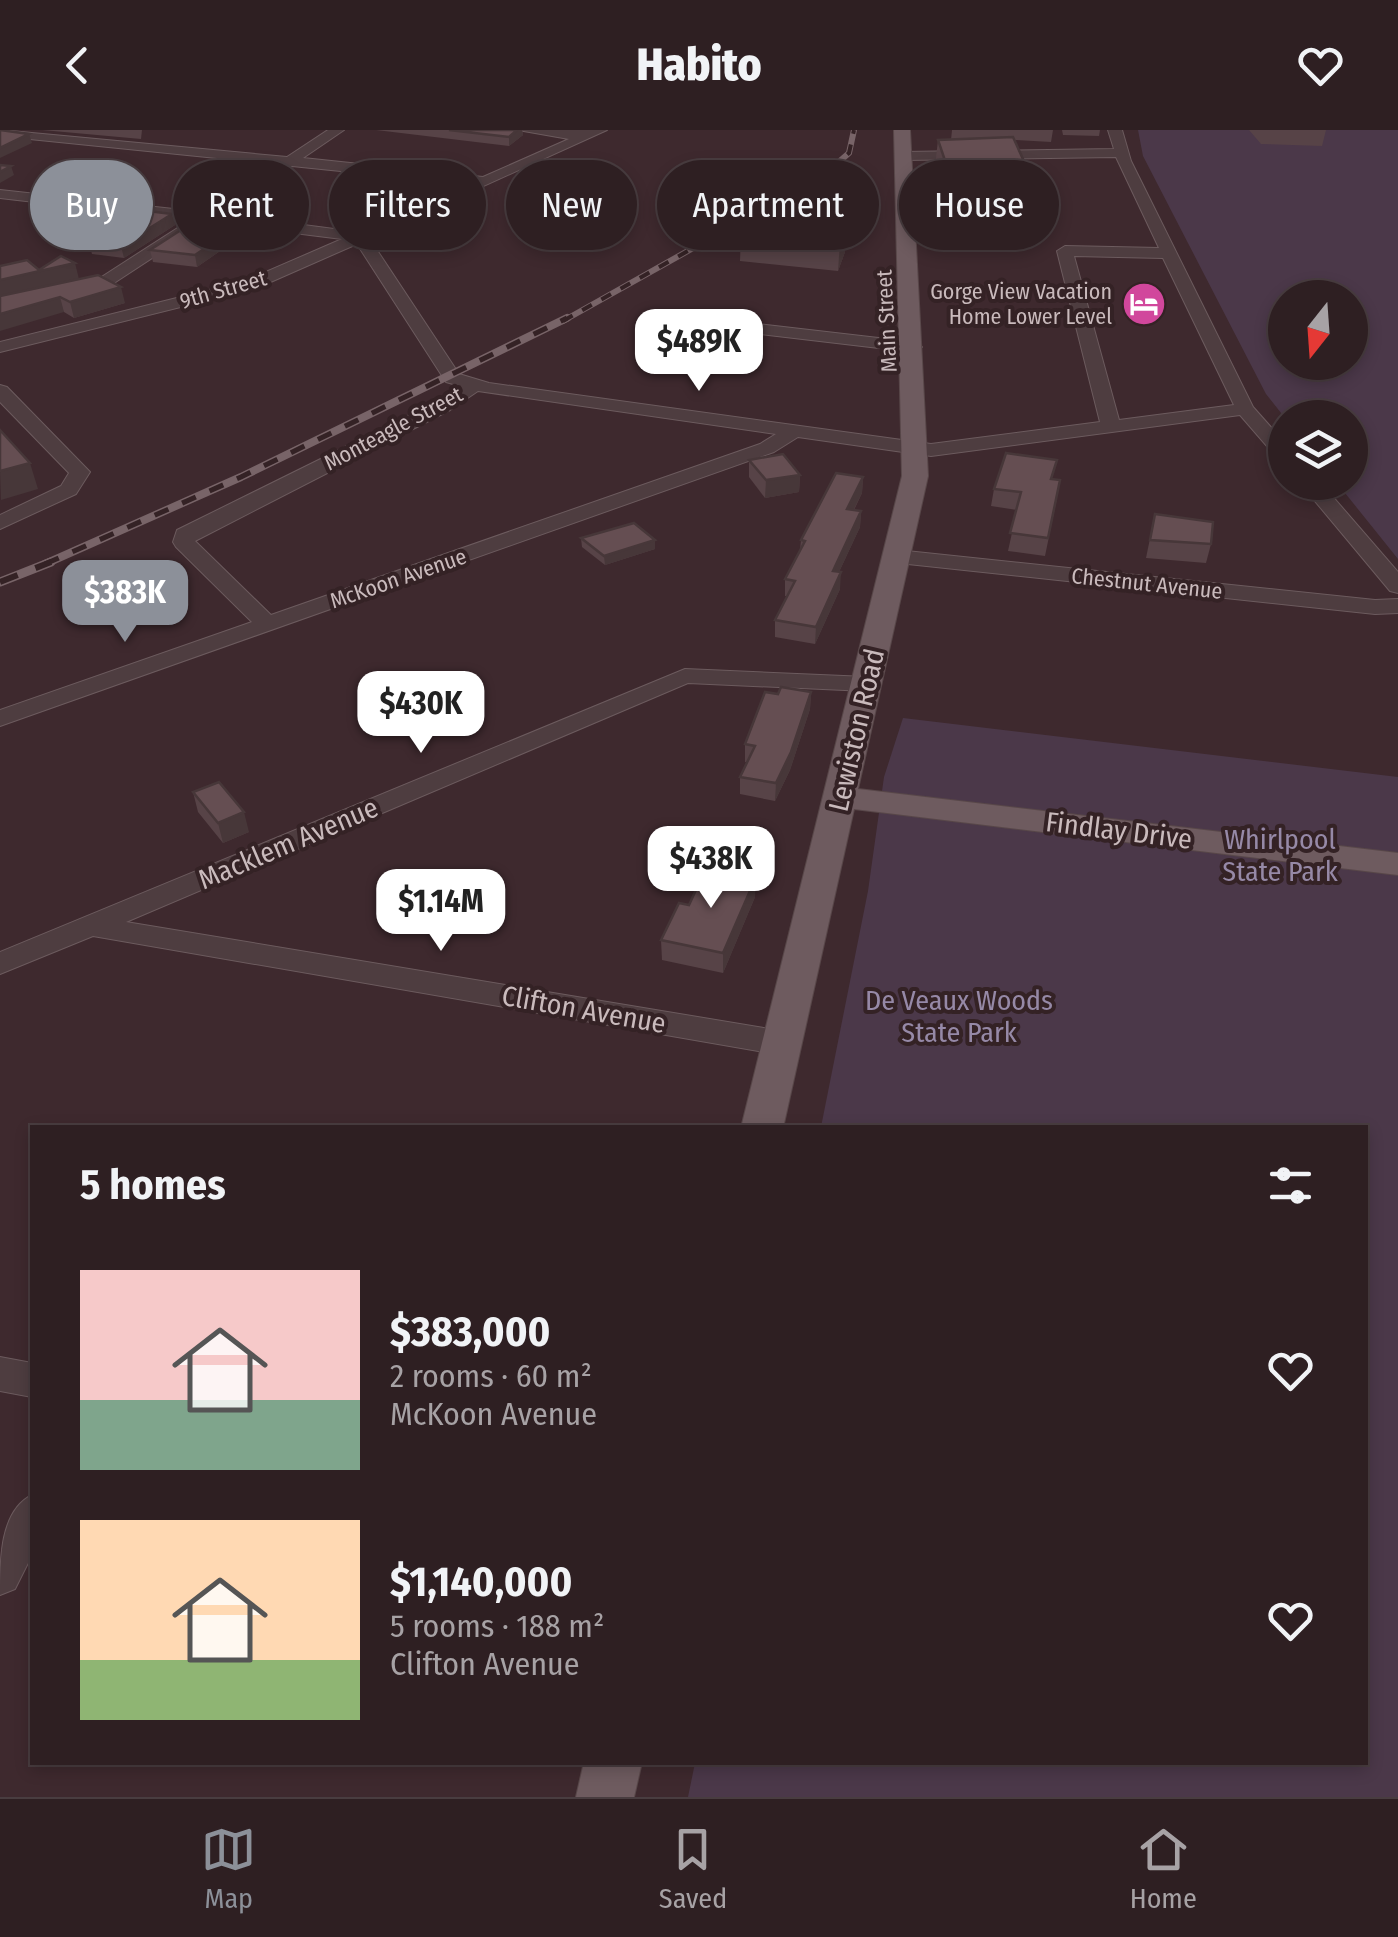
<!DOCTYPE html>
<html lang="en">
<head>
<meta charset="utf-8">
<style>
	:root { --surface:#2e1f22; --page:#3a2c2f; --text:#f1f3f6; --muted:#a7a2a5; --line:#493d40; --accent:#8c9099 }
	body { margin:0; font-family:"Fira Sans Condensed",sans-serif; background:var(--page); color:var(--text); height:100vh; display:flex; flex-direction:column; font-size:38px; white-space:nowrap }
	* { box-sizing:border-box; margin:0 }
	p { font-size:32px; color:var(--muted) }
	.icon { flex:none; width:55px; height:55px; fill:none; stroke:currentColor; stroke-width:2; stroke-linecap:round; stroke-linejoin:round }
	.map { position:relative; flex:1; overflow:hidden }
	.sheet { position:absolute; left:30px; top:995px; width:1338px; height:640px; display:flex; flex-direction:column; background:var(--surface); border-radius:0px; box-shadow:0 5px 15px #0003,0 0 0 2px var(--line) }
	.sheet>* { flex:none }
	.top-card { position:absolute; left:30px; top:30px; width:1340px; height:90px; display:flex; gap:20px }
	.needle { width:65px; rotate:197deg }
	.fabs { position:absolute; left:1268px; top:150px; display:grid; gap:20px }
	.fabs a { display:grid; place-items:center; width:100px; height:100px; border-radius:50%; background:var(--surface); box-shadow:0 5px 15px #0003,0 0 0 2px var(--line); font-size:50px }
	.price { position:absolute; translate:-50% -85px; padding:0 22px; border-radius:20px; background:#fff; color:#222; font-size:32px; line-height:65px; filter:drop-shadow(0 2px 5px #0008) }
	.price::after { content:''; position:absolute; left:50%; top:60px; width:30px; height:22px; margin-left:-15px; background:inherit; clip-path:polygon(0 0,100% 0,50% 100%) }
	.price.on { background:var(--accent); color:#fff }
	ul { padding:0; list-style:none }
	li { display:flex; align-items:center; gap:30px; height:250px; padding:0 50px }
	li span { display:grid; place-items:center; flex:none; width:280px; height:200px; border-radius:0px; color:#555 }
	li>.icon { margin-inline-start:auto }
	span .icon { width:120px; height:120px; fill:#fffc; stroke-width:1 }
	li b { font-size:42px }
	h2 { display:flex; justify-content:space-between; align-items:center; height:120px; padding:0 50px; font-size:42px }
	.tag { padding:0 35px; border-radius:45px; background:var(--surface); box-shadow:0 5px 15px #0003,0 0 0 2px var(--line); font-size:35px; line-height:90px }
	.tag.on { background:var(--accent); color:#fff }
	header { display:flex; justify-content:space-between; align-items:center; height:130px; padding:0 50px; background:var(--surface); font-size:45px; font-weight:800 }
	.menu { display:flex; justify-content:space-around; align-items:center; height:140px; border-top:2px solid var(--line); background:var(--surface); font-size:28px; color:var(--muted) }
	.menu a { display:grid; justify-items:center; gap:5px }
	.menu .on { color:var(--accent) }
	.map>svg:first-child { display:block }
	.green { fill:#4b3849; fill-rule:evenodd }
	.lines { fill:none; stroke-linecap:round; stroke-linejoin:round }
	.minor-casing { stroke:#6c5b5e; stroke-width:2 }
	.major-casing { stroke:#584749; stroke-width:2 }
	.minor { fill:#4e3d40; fill-rule:evenodd }
	.major { fill:#6e5b5f; fill-rule:evenodd }
	.rail-far2-casing { stroke:#786468; stroke-width:6 }
	.rail-far1-casing { stroke:#786468; stroke-width:8 }
	.rail-casing { stroke:#786468; stroke-width:9 }
	.rail-far2 { stroke:#342225; stroke-width:4; stroke-dasharray:11; stroke-linecap:butt }
	.rail-far1 { stroke:#342225; stroke-width:5; stroke-dasharray:15; stroke-linecap:butt }
	.rail { stroke:#342225; stroke-width:6; stroke-dasharray:19; stroke-linecap:butt }
	.wall { fill:#574347 }
	.shaded-wall { fill:#473739 }
	.building { fill:#654e52; stroke:#473739; stroke-width:2.5 }
	.labels { text-anchor:middle; stroke-width:8; stroke-linejoin:round; paint-order:stroke }
	.far-street-label { font-size:22px; fill:#c9babc; stroke:#342225 }
	.far-poi-label { font-size:22px; fill:#c9babc; stroke:#342225; text-anchor:end }
	.street-label { font-size:28px; fill:#c9babc; stroke:#342225 }
	.park-label { font-size:28px; fill:#9689a7; stroke:#342225 }
</style>
</head>
<body>
<header><svg class="icon" aria-label="back" viewBox="0 0 24 24"><path d="M15 5l-7 7 7 7"/></svg>Habito<svg class="icon" aria-label="heart" viewBox="0 0 24 24"><path d="M12 20l-8-8c-3-5 5-10 8-4 3-6 11-1 8 4z"/></svg></header>
<div class="map">
<svg width="1398" height="1667" viewBox="0 0 1398 1667">
	<rect width="100%" height="100%" fill="#3e292e"/>
	<g class="green">
		<path d="M1138,0h260v429l-61,-76 13,-1v-64h-65l-19,-24 -123,-238zM1285,168h65v64h-65z"/>
		<path d="M903,588l495,59v1020h-710l7,-34 670,-1v-634l-544,-1 47,-236 16,-114z"/>
	</g>
	<g class="lines">
		<g class="minor-casing">
			<g id="minor">
				<path d="M0,0l287,27 41,-27h16l-41,28 180,19 86,-38 -51,-9h89l-238,108 90,136 30,9 442,61 169,-22 -43,-171 8,-5 94,2 -43,-91 -213,3 -7,-4 7,-4 211,-3 -6,-19h14l9,31 122,246 32,36v18l-7,-2 -38,-44 -309,41 -133,-19 -24,15 -774,274v-16l252,-88 -76,-75 -3,-5 4,-12 259,-128 24,-16 -14,-4 -89,-138 -100,44 -257,64v-10l245,-61 97,-42 -135,-17 -96,63 -111,25v-10l100,-22 90,-58 -190,-22v-8l201,22 75,-48 -276,-28zM292,36l175,18 -110,48 -138,-18zM1074,126l89,2 71,147 -115,15zM478,261l298,43 -16,10 -489,171 -76,-74 255,-131z"/>
				<path d="M749,193l164,19 9,5 -9,5 -170,-20v-8z"/>
				<path d="M0,255l7,2 83,85 -14,22 -76,35v-14l61,-29 8,-13 -69,-71z"/>
				<path d="M1299,352h21l78,90v21l-8,-2z"/>
				<path d="M897,420l478,50 23,-1v14l-23,1 -486,-52 -3,-5 3,-5z"/>
				<path d="M685,539l182,8 12,7 -12,7 -179,-8 -562,239 656,109 11,4 5,8 -5,8 -11,4 -689,-119 -93,38v-22z"/>
				<path d="M0,1227l32,6v34l-32,-6z"/>
				<path d="M32,1365v60l-17,34 -15,6c0,-36 0,-84 32,-100z"/>
			</g>
		</g>
		<g class="major-casing">
			<g id="major">
				<path d="M894,0h16l18,346 -70,313 540,64v22l-544,-66 -71,319h-42l161,-652z"/>
				<path d="M584,1632h58l-8,35h-58z"/>
			</g>
		</g>
		<use href="#minor" class="minor"/>
		<use href="#major" class="major"/>
		<g class="rail-far2-casing">
			<path id="rail-far2" d="M563,191l262,-147 24,-21 5,-23"/>
		</g>
		<g class="rail-far1-casing">
			<path id="rail-far1" d="M45,434l196,-87 326,-159"/>
		</g>
		<g class="rail-casing">
			<path id="rail" d="M0,452l51,-20"/>
		</g>
		<use href="#rail-far2" class="rail-far2"/>
		<use href="#rail-far1" class="rail-far1"/>
		<use href="#rail" class="rail"/>
	</g>
	<g class="wall">
		<path d="M42,0h100l-1,9z"/>
		<path d="M376,0h146l1,5 -14,11z"/>
		<path d="M952,0h101l-2,12 -36,-2 26,59 -4,28 -82,-1 -20,-60 3,-26h13z"/>
		<path d="M1062,0h38l-1,6 -36,-1z"/>
		<path d="M1249,0h77l-4,16 -61,-2z"/>
		<path d="M172,84l3,11 -51,33 -32,-4 -3,-11z"/>
		<path d="M244,92l2,11 -49,34 -44,-5 -3,-12z"/>
		<path d="M846,93l-1,29 -7,19 -98,-10 1,-30z"/>
		<path d="M39,140l40,9 46,24 -51,15 -10,-6z"/>
		<path d="M749,330l51,15 -1,17 -34,6 -16,-21z"/>
		<path d="M863,347l-1,16 -8,17 7,1 -1,16 -21,45 1,17 -25,55 -40,-7v-17l13,-24h-3v-17l15,-29 1,-10z"/>
		<path d="M1054,349l3,19 -12,58 -37,-5 9,-41 -26,-4 3,-17z"/>
		<path d="M1155,384l56,30 -5,19 -60,-5z"/>
		<path d="M581,408l74,11 -50,16 -23,-18z"/>
		<path d="M811,562l-1,17 -20,61 -15,31 -35,-7v-17l7,-15h-2v-18z"/>
		<path d="M193,662l56,40 -26,11 -25,-31z"/>
		<path d="M755,767l-32,76 -61,-13 -1,-20 28,-35z"/>
	</g>
	<g class="shaded-wall">
		<path d="M517,0h5l1,5 -14,11v-9z"/>
		<path d="M29,4l3,9 -32,15v-10z"/>
		<path d="M11,36l3,9 -14,8v-11z"/>
		<path d="M172,84l3,11 -51,33 -3,-12z"/>
		<path d="M244,92l2,11 -49,34 -2,-12z"/>
		<path d="M846,93l-1,29 -7,19 2,-29z"/>
		<path d="M75,133l4,16 -79,17v-16z"/>
		<path d="M121,157l4,16 -51,15 -4,-16z"/>
		<path d="M60,167l4,15 -64,19v-17z"/>
		<path d="M30,333l8,26 -37,11 -1,-29z"/>
		<path d="M800,345l-1,17 -34,6 1,-18z"/>
		<path d="M863,347l-1,16 -16,32 1,-16z"/>
		<path d="M861,381l-1,16 -28,60 1,-16z"/>
		<path d="M655,410v9l-50,16 -1,-9z"/>
		<path d="M841,442l-1,17 -25,55 1,-17z"/>
		<path d="M811,562l-1,17 -20,61 -15,31 1,-18z"/>
		<path d="M244,682l5,20 -26,11 -5,-20z"/>
		<path d="M756,747l-1,20 -32,76v-20z"/>
	</g>
	<g class="building">
		<path d="M0,0l29,4 -29,14z"/>
		<path d="M449,0h68l-8,7z"/>
		<path d="M1013,7l28,62h-83l-20,-59z"/>
		<path d="M0,35l11,1 -11,6z"/>
		<path d="M799,65l46,5 1,23 -6,19 -99,-11 21,-23 24,3z"/>
		<path d="M140,80l32,4 -51,32 -32,-3z"/>
		<path d="M201,87l43,5 -49,33 -45,-5z"/>
		<path d="M61,126l14,7 -75,17v-14l27,-6 12,10z"/>
		<path d="M98,145l23,12 -51,15 -10,-5 -60,17v-18z"/>
		<path d="M0,300l30,33 -30,8z"/>
		<path d="M1006,323l51,7 -6,19 9,1 -12,58 -38,-5 11,-41 -27,-3z"/>
		<path d="M783,324l17,21 -34,5 -17,-20z"/>
		<path d="M836,343l27,4 -16,32 14,2 -28,60 8,1 -25,55 -41,-7 20,-39 -10,-2 20,-38 -4,-1z"/>
		<path d="M1155,384l58,8 -2,22 -61,-4z"/>
		<path d="M634,393l21,17 -51,16 -23,-18z"/>
		<path d="M781,557l30,5 -20,60 -15,31 -36,-6 15,-31 -10,-2 20,-52 13,2z"/>
		<path d="M219,652l25,30 -26,11 -25,-31z"/>
		<path d="M706,738l50,9 -33,76 -62,-13 18,-37 10,2z"/>
	</g>
	<defs>
		<g id="hotel-disc" transform="scale(2.25)"><circle r="9.5" fill="#d1479c" stroke="#342225"/><path d="M-6-4.5h1.5V1H6V5H4.5V3h-9V5H-6ZM-4 0a1.8 1.8 0 1 1 3.6 0ZM.5 0V-2.5h3Q6-2.5 6 0Z" fill="#fff"/></g>
	</defs>
	<g fill-rule="evenodd">
		<use href="#hotel-disc" x="1144" y="174"/>
	</g>
	<g class="labels">
		<g class="far-street-label">
			<text transform="translate(223 159) rotate(-16)" y="8">9th Street</text>
			<text transform="translate(886 191) rotate(-93)" y="8">Main Street</text>
			<text transform="translate(393 298) rotate(-28)" y="8">Monteagle Street</text>
			<text transform="translate(398 448) rotate(-19)" y="8">McKoon Avenue</text>
			<text transform="translate(1147 453) rotate(6)" y="8">Chestnut Avenue</text>
		</g>
		<g class="far-poi-label">
			<text x="1112" y="169">Gorge View Vacation<tspan x="1112" dy="25">Home Lower Level</tspan></text>
		</g>
		<g class="street-label">
			<text transform="translate(856 600) rotate(-77)" y="10">Lewiston Road</text>
			<text transform="translate(1119 700) rotate(7)" y="10">Findlay Drive</text>
			<text transform="translate(288 713) rotate(-23)" y="10">Macklem Avenue</text>
			<text transform="translate(584 879) rotate(10)" y="10">Clifton Avenue</text>
		</g>
		<g class="park-label">
			<text x="1280" y="719">Whirlpool<tspan x="1280" dy="32">State Park</tspan></text>
			<text x="959" y="880">De Veaux Woods<tspan x="959" dy="32">State Park</tspan></text>
		</g>
	</g>
</svg>
<div class="fabs">
<a><svg class="needle" viewBox="-14 -14 28 28"><path d="M0-13l5 13h-10z" fill="#e53935"/><path d="M0 13l5-13h-10z" fill="#a7a2a5"/></svg></a>
<a><svg class="icon" aria-label="layers" viewBox="0 0 24 24"><path d="M12 4l9 5-9 5-9-5zM3 14l9 5 9-5"/></svg></a>
</div>
<b class="price" style="left:699px;top:264px">$489K</b>
<b class="price on" style="left:125px;top:515px">$383K</b>
<b class="price" style="left:421px;top:626px">$430K</b>
<b class="price" style="left:711px;top:781px">$438K</b>
<b class="price" style="left:441px;top:824px">$1.14M</b>
<div class="top-card">
<a class="tag on">Buy</a>
<a class="tag">Rent</a>
<a class="tag">Filters</a>
<a class="tag">New</a>
<a class="tag">Apartment</a>
<a class="tag">House</a>
</div>
<section class="sheet">
<h2>5 homes<svg class="icon" aria-label="filters" viewBox="0 0 24 24"><path d="M4 7h16M4 17h16"/><circle cx="9" cy="7" r="2"/><circle cx="15" cy="17" r="2"/></svg></h2>
<ul>
<li><span style="background:linear-gradient(#f6c9c9 65%,#7fa58c 0)"><svg class="icon" aria-label="home" viewBox="0 0 24 24"><path d="M3 11l9-7 9 7M6 9v11h12V9"/></svg></span><div><b>$383,000</b><p>2 rooms · 60 m²</p><p>McKoon Avenue</p></div><svg class="icon" aria-label="heart" viewBox="0 0 24 24"><path d="M12 20l-8-8c-3-5 5-10 8-4 3-6 11-1 8 4z"/></svg></li>
<li><span style="background:linear-gradient(#ffd9b3 70%,#8fb573 0)"><svg class="icon" aria-label="home" viewBox="0 0 24 24"><path d="M3 11l9-7 9 7M6 9v11h12V9"/></svg></span><div><b>$1,140,000</b><p>5 rooms · 188 m²</p><p>Clifton Avenue</p></div><svg class="icon" aria-label="heart" viewBox="0 0 24 24"><path d="M12 20l-8-8c-3-5 5-10 8-4 3-6 11-1 8 4z"/></svg></li>
</ul>
</section>
</div>
<nav class="menu">
<a class="on"><svg class="icon" aria-label="map" viewBox="0 0 24 24"><path d="M3 6l6-2 6 2 6-2v14l-6 2-6-2-6 2zM9 4v14M15 6v14"/></svg>Map</a>
<a><svg class="icon" aria-label="saved" viewBox="0 0 24 24"><path d="M7 4h10v16l-5-4-5 4z"/></svg>Saved</a>
<a><svg class="icon" aria-label="home" viewBox="0 0 24 24"><path d="M3 11l9-7 9 7M6 9v11h12V9"/></svg>Home</a>
</nav>
</body>
</html>
